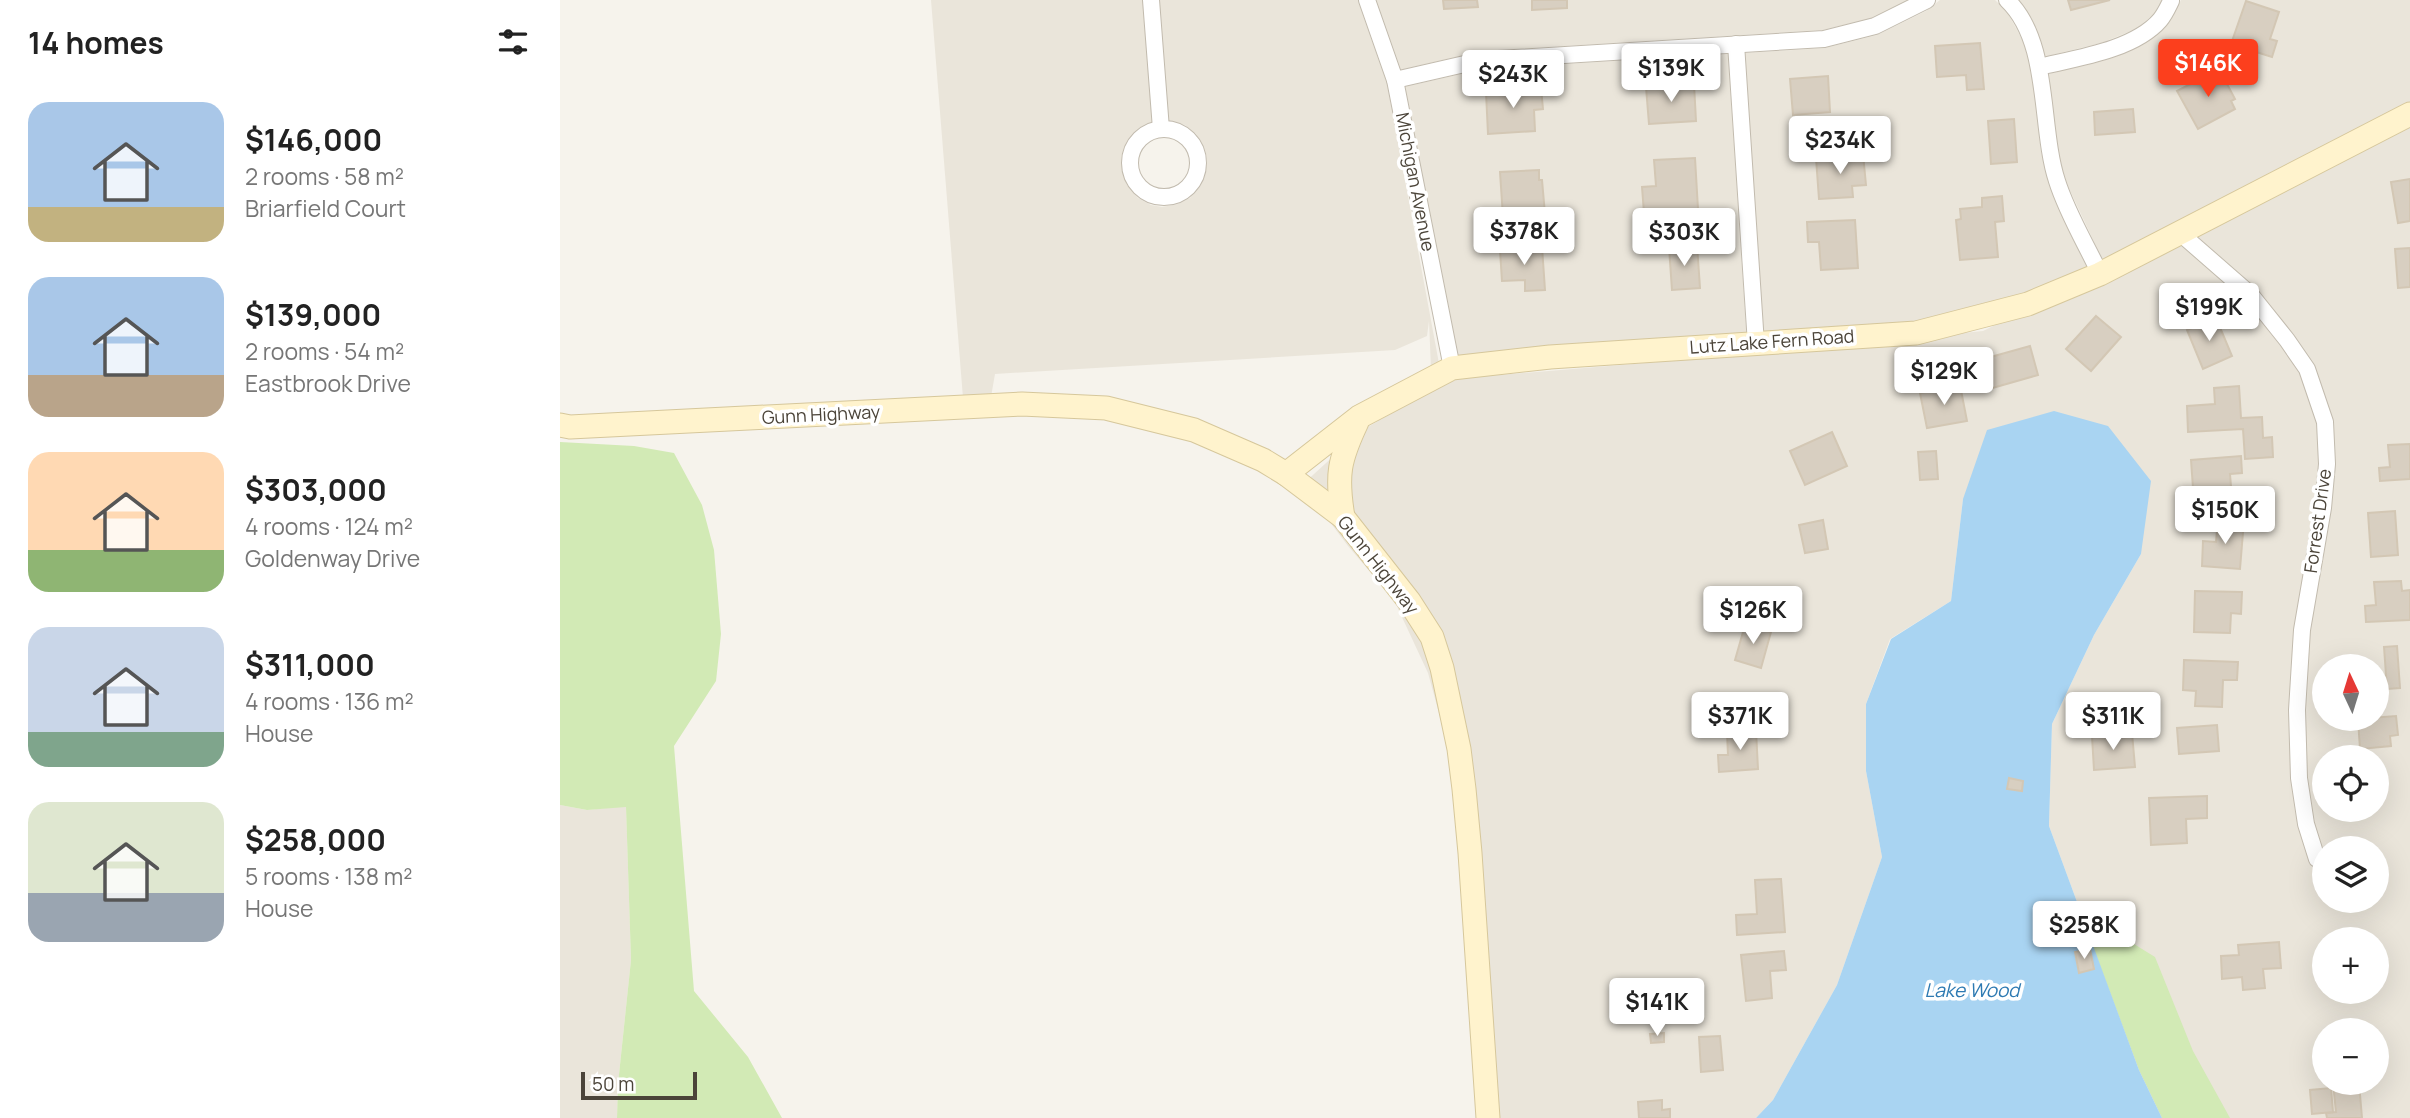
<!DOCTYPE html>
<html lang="en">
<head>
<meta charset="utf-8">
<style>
	:root { --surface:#fff; --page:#f2f2f2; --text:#222; --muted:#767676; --accent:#fc3f1d }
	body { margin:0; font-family:Manrope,sans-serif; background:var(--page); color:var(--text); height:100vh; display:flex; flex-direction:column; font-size:26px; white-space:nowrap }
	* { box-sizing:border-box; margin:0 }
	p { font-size:23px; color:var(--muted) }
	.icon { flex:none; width:38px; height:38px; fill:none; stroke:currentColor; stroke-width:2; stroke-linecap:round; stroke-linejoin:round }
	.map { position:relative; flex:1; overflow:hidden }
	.sheet { display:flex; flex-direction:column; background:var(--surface); width:560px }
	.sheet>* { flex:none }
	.needle { width:46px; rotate:356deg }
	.controls { position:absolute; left:1752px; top:654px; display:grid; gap:14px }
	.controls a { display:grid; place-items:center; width:77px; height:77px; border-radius:50%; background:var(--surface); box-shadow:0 7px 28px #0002; font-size:35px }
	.scale { position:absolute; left:21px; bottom:18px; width:116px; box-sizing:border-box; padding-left:7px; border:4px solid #4b4439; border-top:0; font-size:19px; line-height:24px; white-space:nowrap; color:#4b4439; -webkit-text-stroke:5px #fff; paint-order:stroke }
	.price { position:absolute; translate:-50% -60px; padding:0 16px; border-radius:7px; background:#fff; color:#222; font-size:23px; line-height:46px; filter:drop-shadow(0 2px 4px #0008) }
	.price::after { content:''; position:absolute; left:50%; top:42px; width:21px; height:16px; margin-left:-10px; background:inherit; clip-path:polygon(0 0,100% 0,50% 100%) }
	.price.current { background:var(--accent); color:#fff }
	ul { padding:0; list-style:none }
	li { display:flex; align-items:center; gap:21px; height:175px; padding:0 28px }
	li span { display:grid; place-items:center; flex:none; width:196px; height:140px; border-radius:21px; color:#555 }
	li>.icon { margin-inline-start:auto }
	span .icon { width:84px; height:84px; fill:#fffc; stroke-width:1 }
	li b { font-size:30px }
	h2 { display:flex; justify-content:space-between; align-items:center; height:84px; padding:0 28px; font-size:30px }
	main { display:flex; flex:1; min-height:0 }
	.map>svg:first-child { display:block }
	.residential { fill:#eae5da; fill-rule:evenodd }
	.green { fill:#d2eab5 }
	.water { fill:#a9d4f2 }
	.building { fill:#d8cfc1; stroke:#d3c7b4; stroke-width:2 }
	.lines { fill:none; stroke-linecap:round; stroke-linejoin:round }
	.minor-casing { stroke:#c2bbae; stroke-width:18 }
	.secondary-casing { stroke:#d6c79b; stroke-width:25 }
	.minor { stroke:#fff; stroke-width:16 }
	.secondary { stroke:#fff3cd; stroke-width:23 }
	.labels { text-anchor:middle; stroke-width:7; stroke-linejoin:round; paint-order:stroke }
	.street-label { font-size:18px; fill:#4b4439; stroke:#fff }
	.water-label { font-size:19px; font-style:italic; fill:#2e7ab2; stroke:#fff }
</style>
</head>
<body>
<main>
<section class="sheet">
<h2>14 homes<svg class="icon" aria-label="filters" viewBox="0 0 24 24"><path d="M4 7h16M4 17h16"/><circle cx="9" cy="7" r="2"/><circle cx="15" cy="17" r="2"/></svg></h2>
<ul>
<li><span style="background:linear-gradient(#a9c7e8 75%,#c2b280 0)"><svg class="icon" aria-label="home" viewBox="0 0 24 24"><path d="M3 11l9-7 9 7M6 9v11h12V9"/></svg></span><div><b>$146,000</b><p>2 rooms · 58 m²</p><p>Briarfield Court</p></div></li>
<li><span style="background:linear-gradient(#a9c7e8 70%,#b9a48a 0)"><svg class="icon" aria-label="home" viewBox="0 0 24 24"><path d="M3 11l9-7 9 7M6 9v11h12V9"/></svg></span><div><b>$139,000</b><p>2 rooms · 54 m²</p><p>Eastbrook Drive</p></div></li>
<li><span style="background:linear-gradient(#ffd9b3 70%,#8fb573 0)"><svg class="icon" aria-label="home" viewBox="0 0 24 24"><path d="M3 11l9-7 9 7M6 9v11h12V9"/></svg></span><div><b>$303,000</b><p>4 rooms · 124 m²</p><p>Goldenway Drive</p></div></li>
<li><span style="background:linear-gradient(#c9d6e8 75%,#7fa58c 0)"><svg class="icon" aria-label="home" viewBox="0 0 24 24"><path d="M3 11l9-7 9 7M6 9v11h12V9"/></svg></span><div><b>$311,000</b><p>4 rooms · 136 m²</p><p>House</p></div></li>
<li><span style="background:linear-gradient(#dfe7d0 65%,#9aa5b1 0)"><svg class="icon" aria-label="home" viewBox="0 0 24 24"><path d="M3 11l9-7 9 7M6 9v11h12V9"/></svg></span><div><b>$258,000</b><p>5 rooms · 138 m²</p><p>House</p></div></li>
</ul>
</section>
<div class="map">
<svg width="1850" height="1118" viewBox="0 0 1850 1118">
	<rect width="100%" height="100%" fill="#f6f3ec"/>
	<g class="residential">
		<path d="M371,0h212l9,122 -18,11 -8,12 -4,14 1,15 4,11 11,13 13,7 11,2 16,-3 12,-6 14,-21 3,-14 -3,-14 -8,-15 -11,-9 -17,-4 -9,-121h199l29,83 53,286h-9l-2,-48 -2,15 -32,14 -400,24 -4,23 -28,1z"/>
		<path d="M815,0h534l-36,18 -50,12 -341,21 -82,19z"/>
		<path d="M1380,0h55l11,10 16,29 10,30 9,83 9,34 39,84 -67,30 -98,27 -162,15 -18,-289 81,-5 52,-13 49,-24z"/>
		<path d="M1459,0h143l-7,13 -19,16 -35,14 -57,14 -8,-26z"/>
		<path d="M1621,0h229v104l-306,159 -39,-83 -9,-30 -8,-76 57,-14 37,-15 23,-18z"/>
		<path d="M1168,54l19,289 -291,24 -52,-280 79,-18z"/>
		<path d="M1850,122v996h-248l-23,-48 -90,-244 3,-102 42,-89 47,-81 -178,-55 -12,102 -61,38 -24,65v67l16,86 -45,128 -64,115 -17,18h-268l-37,-361 -23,-84 -34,-73 -46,-54 -46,-61 59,-54 89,-52 305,-25 228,-23zM1764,667h52v52h-52zM1764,758h52v52h-52zM1764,849h52v52h-52zM1764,940h52v52h-52zM1764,1031h52v52h-52z"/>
		<path d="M0,805l27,5 39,-4 5,154 -13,124 -1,34h-57z"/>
	</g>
	<g class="green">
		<path d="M0,442l74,4 40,7 28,52 12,45 7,84 -5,47 -42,65 20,245 54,66 34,61h-165l1,-34 13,-124 -5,-153 -39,3 -27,-5z"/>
		<path d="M1519,910l76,47 38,94 37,67h-68l-23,-48z"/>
	</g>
	<path class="water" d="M1494,411l54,15 43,55 -10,73 -47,81 -42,89 -3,102 90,244 23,48h-406l17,-18 64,-115 45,-128 -16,-86v-67l25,-65 60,-38 12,-102 24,-69z"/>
	<g class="building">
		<path d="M883,0h34l1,7 -34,2z"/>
		<path d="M972,0h35v8l-35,2z"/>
		<path d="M1508,0h42l-39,10z"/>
		<path d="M1686,1l33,11 -9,27 7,2 -5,16 -41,-13z"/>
		<path d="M1420,43l4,46 -17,1 -1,-15 -29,2 -2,-31z"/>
		<path d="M1659,69l16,30 -4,2 4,8 -37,20 -21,-38z"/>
		<path d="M1268,76l2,36 -37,3 -3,-36z"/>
		<path d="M1134,84l2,37 -47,3 -3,-37z"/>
		<path d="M981,88l2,21 -9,1 1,21 -47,3 -2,-42z"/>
		<path d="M1573,109l2,23 -40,3 -1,-23z"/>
		<path d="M1454,119l3,43 -26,2 -3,-43z"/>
		<path d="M1303,154l3,31 -14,1 1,11 -34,2 -3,-41z"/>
		<path d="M1135,158l3,51 -54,4 -2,-26 14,-1 -2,-26z"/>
		<path d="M979,170v10h3l3,34 -42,3 -3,-45z"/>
		<path d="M1850,179v42l-12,2 -7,-41z"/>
		<path d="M1442,196l2,25 -9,1 3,35 -38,3 -4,-40 5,-1 -1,-10 22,-2v-9z"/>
		<path d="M1295,220l3,48 -37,2 -2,-28h-11l-1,-20z"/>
		<path d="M1137,245l3,43 -28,2 -3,-43z"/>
		<path d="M982,247l3,43 -20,1v-11l-23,1 -2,-31z"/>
		<path d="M1850,248v39l-12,1 -3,-39z"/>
		<path d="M1536,316l25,21 -30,34 -25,-22z"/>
		<path d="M1656,318l16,38 -29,13 -16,-39z"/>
		<path d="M1470,346l8,29 -49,14 -9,-29z"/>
		<path d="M1400,385l7,36 -40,7 -7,-35z"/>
		<path d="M1679,386l2,32 21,-1 1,21 9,-1 1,20 -28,2 -2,-30 -55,3 -1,-26 28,-2 -1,-16z"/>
		<path d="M1272,432l15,34 -42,19 -15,-34z"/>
		<path d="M1850,444v35l-30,2 -1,-13 11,-1 -2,-22z"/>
		<path d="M1376,451l2,28 -18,1 -2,-28z"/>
		<path d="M1681,456l1,17 -12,1 2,25 -38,3 -3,-42z"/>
		<path d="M1835,511l3,44 -27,2 -3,-44z"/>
		<path d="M1658,518l26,2 -4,49 -38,-3 1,-25 13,1z"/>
		<path d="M1263,520l5,29 -23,4 -6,-28z"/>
		<path d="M1841,581l1,10 8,-1v30l-44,2 -1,-16 11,-1 -2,-23z"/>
		<path d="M1635,591l47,1 -1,22 -10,-1 -1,20 -36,-1z"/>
		<path d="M1185,625l26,7 -10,36 -26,-8z"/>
		<path d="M1837,646l3,42 -13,1 -3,-42z"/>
		<path d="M1624,660l54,2 -1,18h-14l-1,27 -27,-1 1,-15 -13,-1z"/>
		<path d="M1836,716l2,19 -8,1 1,10 -31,3 -2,-30z"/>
		<path d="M1657,725l2,26 -40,3 -2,-26z"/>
		<path d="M1196,730l2,39 -39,3 -1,-17h10l-1,-23z"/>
		<path d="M1572,733l3,34 -41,3 -2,-34z"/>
		<path d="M1449,778l14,3 -1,10 -15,-2z"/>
		<path d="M1647,796v22l-21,1 1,24 -36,2 -2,-47z"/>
		<path d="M1221,879l4,53 -48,3 -1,-20 21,-1 -2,-34z"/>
		<path d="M1719,942l2,26 -18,1 2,19 -22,2 -1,-13 -20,2 -1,-23 18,-1 -1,-10z"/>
		<path d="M1530,949l4,20 -15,4 -4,-21z"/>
		<path d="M1224,951l2,19 -16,1 2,27 -26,3 -5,-46z"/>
		<path d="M1104,1033v9l-13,1 -1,-9z"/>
		<path d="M1160,1036l3,34 -22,2 -2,-35z"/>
		<path d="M1773,1083h26l3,35h-35l-1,-5 10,-1z"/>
		<path d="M1771,1088l2,24 -21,2 -2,-24z"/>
		<path d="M1102,1100v10l8,-1v9h-31l-1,-16z"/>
	</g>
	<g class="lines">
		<g class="minor-casing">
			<g id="minor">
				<path d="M591,0l10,129"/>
				<path d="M807,0l28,80 57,288"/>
				<path d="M1447,0c44,42 32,126 50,181 10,32 29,63 43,93"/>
				<path d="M1176,44l20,300"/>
				<path d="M1479,67c38,-9 95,-17 121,-47 5,-6 8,-13 11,-19"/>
				<path d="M835,80l87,-20 342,-21 51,-13 52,-26"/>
				<circle cx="604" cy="163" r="34"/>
				<path d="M1620,233l71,62 36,45 20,29 18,53 2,42 -4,44 -21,122 -5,80 2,68 7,46 11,35"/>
			</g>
		</g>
		<g class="secondary-casing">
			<g id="secondary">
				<path d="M0,425l10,2 452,-23 84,4 88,22 69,30 23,14 57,43 66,84 23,36 10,31 17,81 5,40 6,64 18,265"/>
				<path d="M726,474l73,-57 93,-49 98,-11 366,-24 112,-29 72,-30 310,-160"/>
				<path d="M783,517c-7,-42 -4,-57 14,-95"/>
			</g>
		</g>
		<use href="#minor" class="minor"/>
		<use href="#secondary" class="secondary"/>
	</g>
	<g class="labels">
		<g class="street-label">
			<text transform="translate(855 182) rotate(79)" y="6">Michigan Avenue</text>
			<text transform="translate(1212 342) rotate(-4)" y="6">Lutz Lake Fern Road</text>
			<text transform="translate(261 415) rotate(-3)" y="6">Gunn Highway</text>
			<text transform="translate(1758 521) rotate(-82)" y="6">Forrest Drive</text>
			<text transform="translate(818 565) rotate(52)" y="6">Gunn Highway</text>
		</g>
		<g class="water-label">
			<text x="1412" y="997">Lake Wood</text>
		</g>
	</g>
</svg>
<div class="controls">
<a><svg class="needle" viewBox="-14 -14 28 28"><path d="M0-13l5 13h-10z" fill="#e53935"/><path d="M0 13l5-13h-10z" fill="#767676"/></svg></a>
<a><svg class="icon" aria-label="locate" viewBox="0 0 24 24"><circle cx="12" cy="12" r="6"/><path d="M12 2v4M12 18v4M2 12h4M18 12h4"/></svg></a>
<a><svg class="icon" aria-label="layers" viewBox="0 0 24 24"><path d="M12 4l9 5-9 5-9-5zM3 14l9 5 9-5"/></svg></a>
<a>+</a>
<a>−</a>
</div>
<div class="scale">50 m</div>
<b class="price current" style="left:1648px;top:99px">$146K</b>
<b class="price" style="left:1111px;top:104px">$139K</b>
<b class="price" style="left:953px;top:110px">$243K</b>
<b class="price" style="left:1280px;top:176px">$234K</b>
<b class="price" style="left:964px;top:267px">$378K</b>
<b class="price" style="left:1124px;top:268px">$303K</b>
<b class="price" style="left:1649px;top:343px">$199K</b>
<b class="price" style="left:1384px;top:407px">$129K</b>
<b class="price" style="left:1665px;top:546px">$150K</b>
<b class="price" style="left:1193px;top:646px">$126K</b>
<b class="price" style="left:1180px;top:752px">$371K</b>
<b class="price" style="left:1553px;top:752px">$311K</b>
<b class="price" style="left:1524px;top:961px">$258K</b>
<b class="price" style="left:1097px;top:1038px">$141K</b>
</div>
</main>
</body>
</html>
